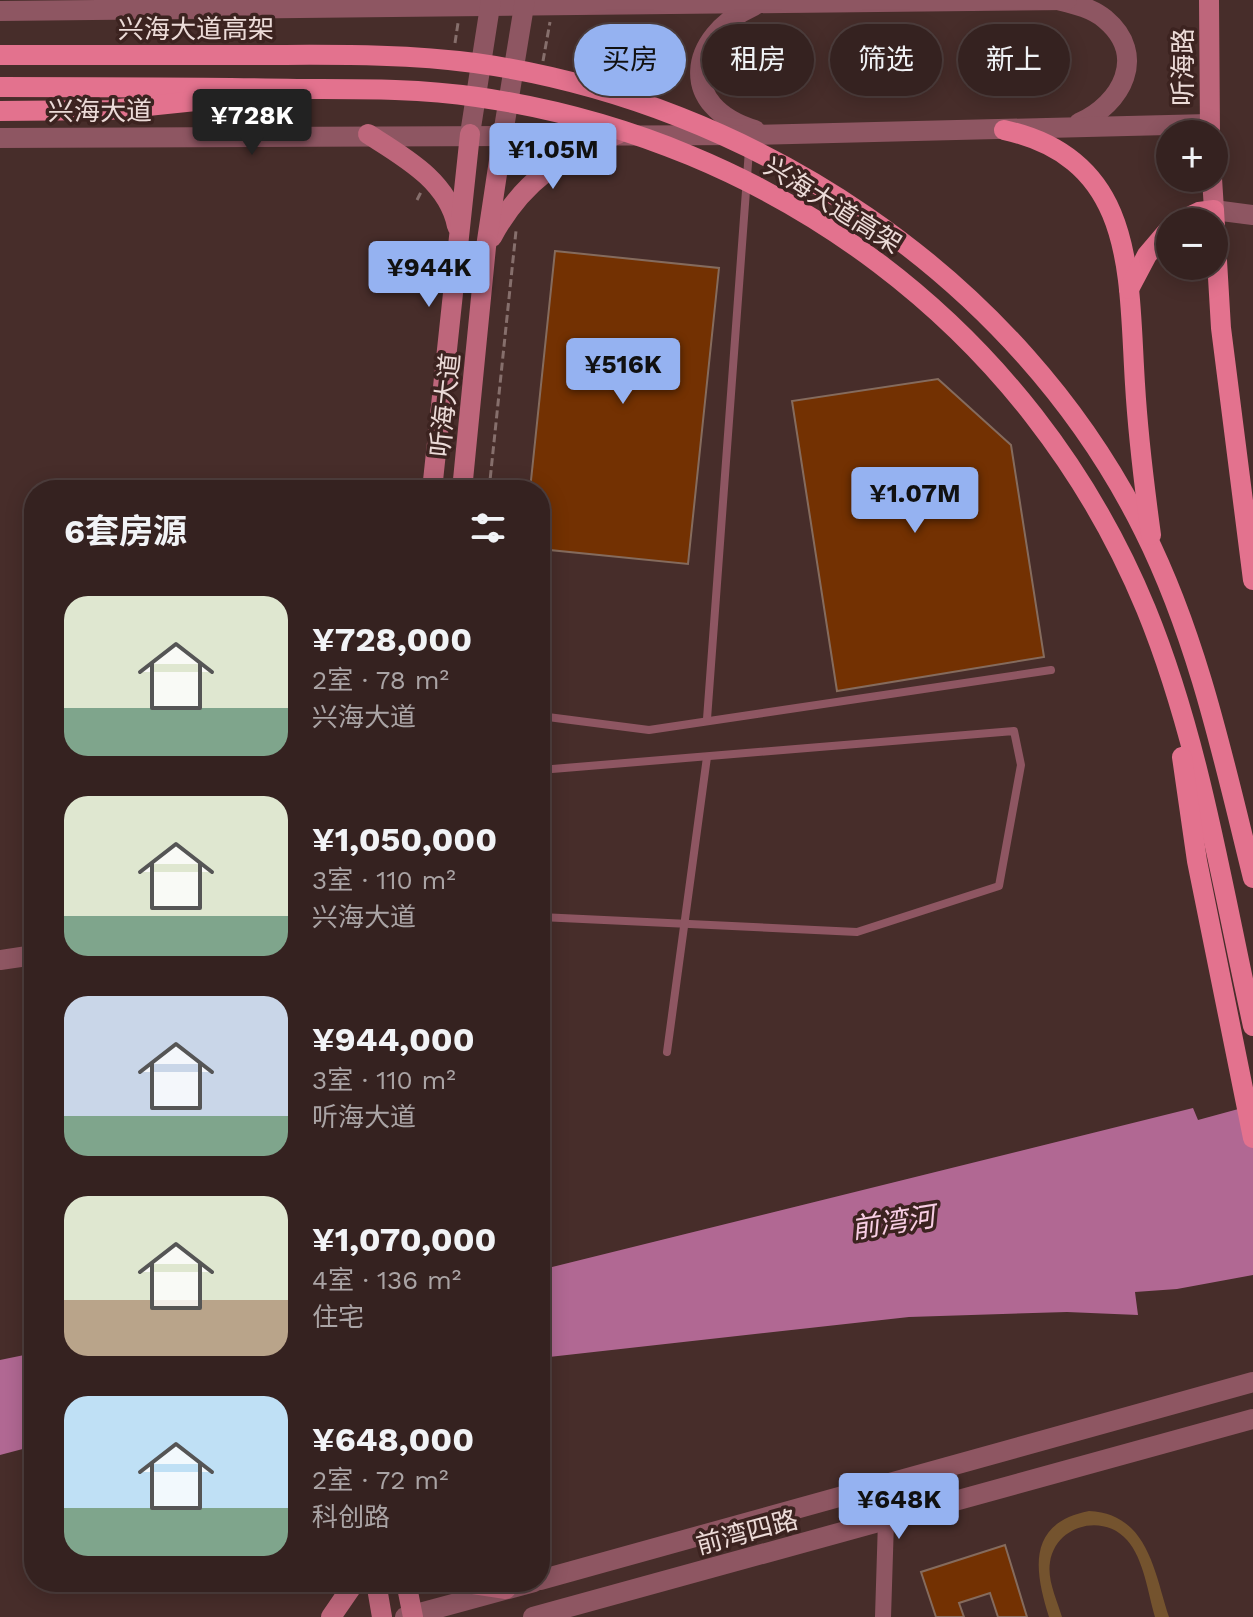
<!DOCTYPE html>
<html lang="zh">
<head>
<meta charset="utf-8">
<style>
	:root { --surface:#352220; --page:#402f2d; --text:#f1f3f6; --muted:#aaa4a5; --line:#4f3f3e; --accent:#95b2f1 }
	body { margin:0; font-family:"Work Sans","Noto Sans SC",sans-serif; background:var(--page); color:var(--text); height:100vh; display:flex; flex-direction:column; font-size:30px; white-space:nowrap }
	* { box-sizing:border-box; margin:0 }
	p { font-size:26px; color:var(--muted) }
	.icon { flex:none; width:44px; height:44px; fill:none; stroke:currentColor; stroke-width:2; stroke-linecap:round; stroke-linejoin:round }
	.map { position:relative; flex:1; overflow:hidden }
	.sheet { position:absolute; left:24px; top:480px; width:526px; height:1112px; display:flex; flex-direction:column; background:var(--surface); border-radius:32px; box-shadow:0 4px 20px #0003,0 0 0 2px var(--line) }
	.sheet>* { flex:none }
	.banner { position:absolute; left:574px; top:24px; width:558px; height:72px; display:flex; gap:16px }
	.buttons { position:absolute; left:1156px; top:120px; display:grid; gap:16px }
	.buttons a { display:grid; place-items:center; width:72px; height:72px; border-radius:50%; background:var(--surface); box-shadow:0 4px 20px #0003,0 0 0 2px var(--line); font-size:40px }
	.price { position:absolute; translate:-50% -68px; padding:0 18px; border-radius:8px; background:var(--accent); color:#111; font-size:26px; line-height:52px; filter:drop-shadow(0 2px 4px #0008) }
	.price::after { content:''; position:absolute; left:50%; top:48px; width:24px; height:18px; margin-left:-12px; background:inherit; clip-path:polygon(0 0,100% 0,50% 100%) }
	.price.selected { background:#222; color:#fff }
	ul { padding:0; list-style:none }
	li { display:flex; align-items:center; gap:24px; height:200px; padding:0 40px }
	li span { display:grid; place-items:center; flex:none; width:224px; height:160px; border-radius:24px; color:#555 }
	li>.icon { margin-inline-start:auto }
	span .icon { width:96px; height:96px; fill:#fffc; stroke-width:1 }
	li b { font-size:34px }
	h2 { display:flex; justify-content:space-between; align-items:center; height:96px; padding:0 40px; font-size:34px }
	.chip { padding:0 28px; border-radius:36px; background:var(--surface); box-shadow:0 4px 20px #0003,0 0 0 2px var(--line); font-size:28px; line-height:72px }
	.chip.selected { background:var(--accent); color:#111 }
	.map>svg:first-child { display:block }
	.green { fill:#74532e }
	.water { fill:#b16893 }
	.building { fill:#733102; stroke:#856b5d; stroke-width:2 }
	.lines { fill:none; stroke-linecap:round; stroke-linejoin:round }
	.path { stroke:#866f6c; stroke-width:3; stroke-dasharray:8 4; stroke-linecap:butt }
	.service { stroke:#8e5662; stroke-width:8 }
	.minor { stroke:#8e5662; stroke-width:16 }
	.tertiary { stroke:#8e5662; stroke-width:20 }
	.secondary { stroke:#be667b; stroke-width:20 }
	.primary { stroke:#e3728e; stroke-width:20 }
	.labels { text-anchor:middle; stroke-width:7; stroke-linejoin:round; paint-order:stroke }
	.street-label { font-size:26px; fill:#ecdbd8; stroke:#3c2320 }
	.water-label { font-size:28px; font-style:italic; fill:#f8cee4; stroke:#3c2320 }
</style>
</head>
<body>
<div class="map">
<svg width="1253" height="1617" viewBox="0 0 1253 1617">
	<rect width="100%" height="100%" fill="#472d2a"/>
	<path class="green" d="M1089,1511c59,3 65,60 80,106h-14c-7,-23 -11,-58 -28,-77 -24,-27 -71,-15 -77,22 -3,18 7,38 12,55h-13c-15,-47 -22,-94 40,-106z"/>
	<g class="water">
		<path d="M1253,1105v170l-76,14 -42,3 3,23 -71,-3 -158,5 -369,41v-88l653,-162 5,12z"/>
		<path d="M34,1353v93l-34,9v-95z"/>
	</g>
	<g class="building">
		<path d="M555,251l164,17 -31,296 -148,-15v-59h-10z"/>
		<path d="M938,379l73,66 33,212 -207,34 -45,-290z"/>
		<path d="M1005,1545l22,72h-29l-8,-24 -31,10 5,14h-28l-15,-45z"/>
	</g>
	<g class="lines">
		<g class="path">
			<path d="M455,43l3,-20"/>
			<path d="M543,61l7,-39"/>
			<path d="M517,166l4,-12"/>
			<path d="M417,200l4,-8"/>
			<path d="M489,490l27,-259"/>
			<path d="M429,1585l2,-3"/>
		</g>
		<g class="service">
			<path d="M540,716l109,14 402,-60"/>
			<path d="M707,719l42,-569"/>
			<path d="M540,770l474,-39 7,34 -22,121 -142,46 -317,-15"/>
			<path d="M667,1052l40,-295"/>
		</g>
		<path class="minor" d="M883,1617l3,-96"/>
		<g class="tertiary">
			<path d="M1058,0c16,4 34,8 47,19 43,36 17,85 -26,104"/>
			<path d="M754,6c-68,31 -76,101 1,124"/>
			<path d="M0,11l1067,-11"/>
			<path d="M470,134l21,-134"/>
			<path d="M503,134l22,-134"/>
			<path d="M0,138l751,-3 458,-11"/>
			<path d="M1214,210l39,5"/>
			<path d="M0,960l34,-5"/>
			<path d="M540,1580l713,-198"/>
			<path d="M405,1617l129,-35"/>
			<path d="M533,1617l720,-198"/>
		</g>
		<g class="secondary">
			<path d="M1209,0l1,134"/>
			<path d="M368,134c36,23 80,47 89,92"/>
			<path d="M1212,178l2,32"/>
			<path d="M492,237c30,-56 69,-81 126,-103"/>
			<path d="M432,490l38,-356"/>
			<path d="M462,490l24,-243 17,-113"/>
			<path d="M376,1582l6,35"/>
			<path d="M406,1582l7,35"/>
			<path d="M460,1582l46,7"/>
			<path d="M331,1617l24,-35"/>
		</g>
		<g class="primary">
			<path d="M0,55c85,0 170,0 254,0 74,0 148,-2 221,8 278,39 543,214 669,468 54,108 80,230 109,347"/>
			<path d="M0,87c99,0 198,0 297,2 59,0 121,-1 180,8 297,43 553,231 669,512 54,132 76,278 107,417"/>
			<path d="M0,111l109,-1 106,-11"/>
			<path d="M1004,130c133,29 124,145 131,254 3,51 9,100 16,151"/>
			<path d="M1178,222l21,-10 15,-2 7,118 32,252"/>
			<path d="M1129,289l18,-34 23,-27"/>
			<path d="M1182,757l15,104 56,277"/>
		</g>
	</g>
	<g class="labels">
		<g class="street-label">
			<text x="196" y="38">兴海大道高架</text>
			<text transform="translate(1183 67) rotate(-90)" y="9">听海路</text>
			<text x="100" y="120">兴海大道</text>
			<text transform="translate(833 205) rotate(32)" y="9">兴海大道高架</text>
			<text transform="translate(445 405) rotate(-84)" y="9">听海大道</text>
			<text transform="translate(747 1532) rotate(-15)" y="9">前湾四路</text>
		</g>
		<g class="water-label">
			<text transform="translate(893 1222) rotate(-9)" y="10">前湾河</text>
		</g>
	</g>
</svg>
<div class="buttons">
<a>+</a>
<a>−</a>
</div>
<b class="price selected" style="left:252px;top:157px">¥728K</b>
<b class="price" style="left:553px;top:191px">¥1.05M</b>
<b class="price" style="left:429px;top:309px">¥944K</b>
<b class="price" style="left:623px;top:406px">¥516K</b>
<b class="price" style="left:915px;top:535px">¥1.07M</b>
<b class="price" style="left:899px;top:1541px">¥648K</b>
<div class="banner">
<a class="chip selected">买房</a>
<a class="chip">租房</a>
<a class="chip">筛选</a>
<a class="chip">新上</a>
</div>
<section class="sheet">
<h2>6套房源<svg class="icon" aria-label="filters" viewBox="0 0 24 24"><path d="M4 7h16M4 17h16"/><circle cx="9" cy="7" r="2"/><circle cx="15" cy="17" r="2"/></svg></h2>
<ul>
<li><span style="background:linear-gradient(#dfe7d0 70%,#7fa58c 0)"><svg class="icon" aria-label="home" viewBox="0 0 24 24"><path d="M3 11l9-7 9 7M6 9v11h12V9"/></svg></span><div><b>¥728,000</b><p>2室 · 78 m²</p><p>兴海大道</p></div></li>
<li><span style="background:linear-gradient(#dfe7d0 75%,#7fa58c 0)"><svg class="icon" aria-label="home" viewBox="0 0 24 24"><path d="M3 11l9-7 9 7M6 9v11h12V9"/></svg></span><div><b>¥1,050,000</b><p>3室 · 110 m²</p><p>兴海大道</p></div></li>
<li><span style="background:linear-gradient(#c9d6e8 75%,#7fa58c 0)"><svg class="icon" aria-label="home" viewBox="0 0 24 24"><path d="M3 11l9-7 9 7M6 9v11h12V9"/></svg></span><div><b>¥944,000</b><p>3室 · 110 m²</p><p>听海大道</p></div></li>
<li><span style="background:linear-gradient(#dfe7d0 65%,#b9a48a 0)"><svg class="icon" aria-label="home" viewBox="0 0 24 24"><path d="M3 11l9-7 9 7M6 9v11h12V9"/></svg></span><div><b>¥1,070,000</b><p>4室 · 136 m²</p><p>住宅</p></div></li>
<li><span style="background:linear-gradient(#bfe0f5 70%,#7fa58c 0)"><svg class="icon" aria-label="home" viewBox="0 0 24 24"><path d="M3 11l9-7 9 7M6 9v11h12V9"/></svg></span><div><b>¥648,000</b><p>2室 · 72 m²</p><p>科创路</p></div></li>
</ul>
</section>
</div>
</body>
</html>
